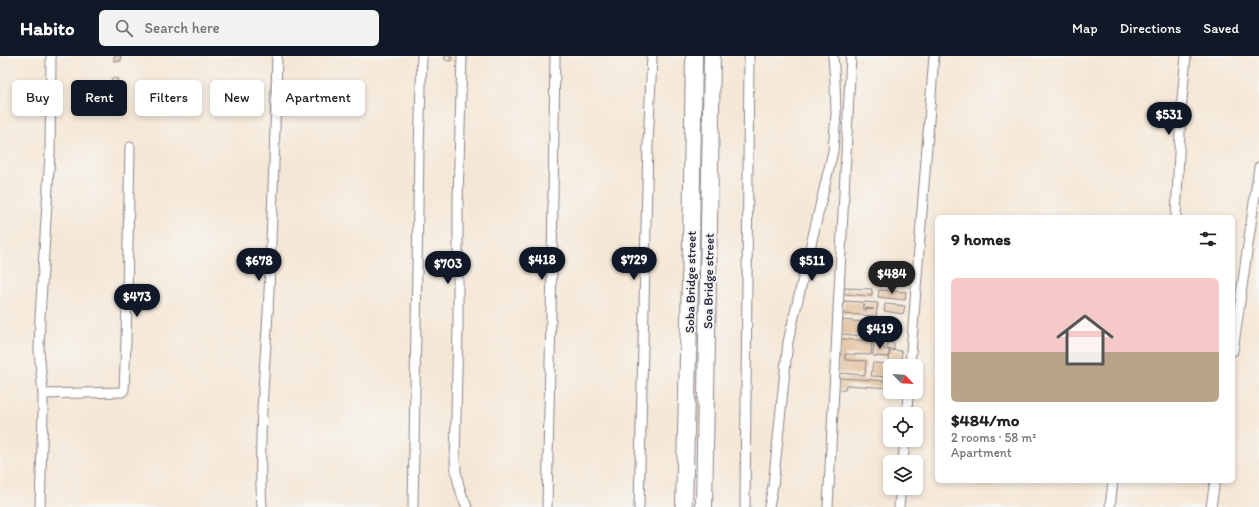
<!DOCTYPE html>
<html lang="en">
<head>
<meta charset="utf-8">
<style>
	:root { --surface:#fff; --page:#f2f2f2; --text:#202124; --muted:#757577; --line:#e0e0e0; --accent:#111827 }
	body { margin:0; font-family:Itim,sans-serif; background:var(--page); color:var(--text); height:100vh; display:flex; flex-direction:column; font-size:15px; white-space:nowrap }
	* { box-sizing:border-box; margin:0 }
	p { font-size:13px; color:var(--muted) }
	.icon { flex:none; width:22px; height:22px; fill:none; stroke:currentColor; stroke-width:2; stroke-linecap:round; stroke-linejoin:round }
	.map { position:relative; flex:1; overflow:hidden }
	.side { position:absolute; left:935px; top:159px; width:300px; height:268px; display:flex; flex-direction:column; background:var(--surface); border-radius:6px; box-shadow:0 2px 6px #0003 }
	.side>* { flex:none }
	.banner { position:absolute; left:12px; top:24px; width:380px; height:36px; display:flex; gap:8px }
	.needle { width:26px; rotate:115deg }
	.controls { position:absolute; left:883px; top:303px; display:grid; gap:8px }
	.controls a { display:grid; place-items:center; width:40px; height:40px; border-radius:6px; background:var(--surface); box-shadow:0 2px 6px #0003; font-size:20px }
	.price { position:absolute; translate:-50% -34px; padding:0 9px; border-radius:14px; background:var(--accent); color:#fff; font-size:13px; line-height:26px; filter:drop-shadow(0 1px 2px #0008) }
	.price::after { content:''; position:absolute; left:50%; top:24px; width:12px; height:9px; margin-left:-6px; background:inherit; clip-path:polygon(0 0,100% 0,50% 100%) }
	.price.active { background:#222; color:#fff }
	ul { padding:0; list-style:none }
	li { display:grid; align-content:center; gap:8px; height:212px; padding:0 16px }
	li+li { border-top:1px solid var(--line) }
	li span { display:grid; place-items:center; height:124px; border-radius:6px; color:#555 }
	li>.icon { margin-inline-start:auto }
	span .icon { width:72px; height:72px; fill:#fffc; stroke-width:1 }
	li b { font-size:17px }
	h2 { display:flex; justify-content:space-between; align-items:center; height:48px; padding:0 16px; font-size:17px }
	.tag { padding:0 14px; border-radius:6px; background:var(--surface); box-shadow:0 2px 6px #0003; font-size:14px; line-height:36px }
	.tag.active { background:var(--accent); color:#fff }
	header { display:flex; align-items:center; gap:24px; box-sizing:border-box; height:56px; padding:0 20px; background:var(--accent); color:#fff }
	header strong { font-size:19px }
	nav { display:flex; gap:22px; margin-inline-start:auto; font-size:14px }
	.search { width:280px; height:36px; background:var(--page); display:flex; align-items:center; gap:10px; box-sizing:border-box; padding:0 14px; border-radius:6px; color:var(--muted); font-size:15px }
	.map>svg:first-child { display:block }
	.building { fill:#e1bc97 }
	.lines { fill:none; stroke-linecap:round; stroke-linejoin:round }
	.minor-casing { stroke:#8c8488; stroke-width:11 }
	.trunk-casing { stroke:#8c8488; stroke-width:18 }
	.minor { stroke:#fff; stroke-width:9 }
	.trunk { stroke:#fff; stroke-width:16 }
	.labels { text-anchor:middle; stroke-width:4; stroke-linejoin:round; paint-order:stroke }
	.street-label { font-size:13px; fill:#22223b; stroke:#f6f6f2 }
</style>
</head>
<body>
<header>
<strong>Habito</strong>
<div class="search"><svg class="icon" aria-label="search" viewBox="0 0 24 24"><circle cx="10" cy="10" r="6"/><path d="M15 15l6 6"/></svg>Search here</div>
<nav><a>Map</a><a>Directions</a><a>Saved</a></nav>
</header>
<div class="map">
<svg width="1259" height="451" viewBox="0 0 1259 451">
	<rect width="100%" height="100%" fill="#f6f6f2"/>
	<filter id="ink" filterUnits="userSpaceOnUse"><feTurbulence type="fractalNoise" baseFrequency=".025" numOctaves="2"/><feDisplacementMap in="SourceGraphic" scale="8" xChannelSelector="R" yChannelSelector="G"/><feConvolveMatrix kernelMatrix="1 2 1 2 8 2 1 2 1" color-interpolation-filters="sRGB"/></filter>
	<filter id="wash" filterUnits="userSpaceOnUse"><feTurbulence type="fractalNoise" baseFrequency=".012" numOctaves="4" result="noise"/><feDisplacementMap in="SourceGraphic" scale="16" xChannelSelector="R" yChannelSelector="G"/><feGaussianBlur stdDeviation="0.9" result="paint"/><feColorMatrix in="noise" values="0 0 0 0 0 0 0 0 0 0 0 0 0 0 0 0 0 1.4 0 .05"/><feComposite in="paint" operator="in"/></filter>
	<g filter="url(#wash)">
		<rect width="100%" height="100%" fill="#f5e7d6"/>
		<g id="blocks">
			<g class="building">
				<rect x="114" y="0" width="7" height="5"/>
				<path d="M445,0h6v5l-6,-1z"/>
				<path d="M112,22l6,1 -1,5 -6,-1z"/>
				<path d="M113,42h12l1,8h-12z"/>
				<path d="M118,52v5h-5l-1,-4z"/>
				<path d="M844,232l28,1v7l-28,-2z"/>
				<path d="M879,234l27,2 -1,8 -27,-3z"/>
				<path d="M844,245l19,1v8l11,-1 -11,-1 1,-6 14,1 -2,13 -33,-2z"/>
				<path d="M885,248l20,2 -2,8 -19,-3z"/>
				<path d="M842,264l34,3 -2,14 -33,-3z"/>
				<rect x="896" y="267" width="4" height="8"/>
				<rect x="879" y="275" width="9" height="7"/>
				<path d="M841,283l31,2 -1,14 -26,-1v6l21,1 -1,14 -27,-2z"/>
				<path d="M874,286l10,1v7h5v7l-16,-1z"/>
				<path d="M888,286l6,1v7l-7,-1z"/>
				<path d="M890,294l12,1 -2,15h-6v-2l-5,-1z"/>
				<path d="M873,307l20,1v2h-3v11l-19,-1z"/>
				<path d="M839,322l51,3v7l-44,-3 -1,5h-7z"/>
			</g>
		</g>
	</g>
	<g filter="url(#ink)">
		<use href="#blocks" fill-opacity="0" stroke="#8c8488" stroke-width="1"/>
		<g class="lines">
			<g class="minor-casing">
				<g id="minor">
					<path d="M462,0l-4,144v128l-3,132c1,18 4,31 12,47"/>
					<path d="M1176,161l5,-106 5,-55"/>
					<path d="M1233,295l26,-184"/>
					<path d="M910,310l24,-310"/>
					<path d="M43,338l79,-2 2,-2 2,-49 4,-194"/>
					<path d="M907,358l1,-22"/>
					<path d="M903,406l2,-22"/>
					<path d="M40,451l3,-95v-18l-4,-44 1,-32 10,-164 1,-98"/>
					<path d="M262,451c-4,-62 2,-131 6,-194 4,-85 7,-171 9,-257"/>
					<path d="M413,451l6,-359 3,-92"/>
					<path d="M547,451l5,-241 3,-210"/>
					<path d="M639,451l9,-362 4,-89"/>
					<path d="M745,451l4,-451"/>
					<path d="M769,451l4,-21 15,-144 45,-191 3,-37 -1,-32 -2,-26"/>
					<path d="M828,451l23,-451"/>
					<path d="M899,451l2,-19"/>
					<path d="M1110,451l3,-26"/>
					<path d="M1211,451l4,-26"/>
				</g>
			</g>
			<g class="trunk-casing">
				<g id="trunk">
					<path d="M684,451l7,-263 3,-188"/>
					<path d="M704,451l8,-451"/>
				</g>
			</g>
			<use href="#minor" class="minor"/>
			<use href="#trunk" class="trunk"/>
		</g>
	</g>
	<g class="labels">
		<g class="street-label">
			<text transform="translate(708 225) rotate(-89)" y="5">Soa Bridge street</text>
			<text transform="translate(690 226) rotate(-89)" y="5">Soba Bridge street</text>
		</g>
	</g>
</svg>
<div class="controls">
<a><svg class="needle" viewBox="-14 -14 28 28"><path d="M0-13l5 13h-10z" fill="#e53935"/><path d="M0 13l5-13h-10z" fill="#757577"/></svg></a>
<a><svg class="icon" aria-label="locate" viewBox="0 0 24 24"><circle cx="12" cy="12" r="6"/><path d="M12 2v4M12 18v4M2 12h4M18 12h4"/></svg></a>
<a><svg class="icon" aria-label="layers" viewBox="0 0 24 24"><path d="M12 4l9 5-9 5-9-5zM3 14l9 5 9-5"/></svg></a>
</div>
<b class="price" style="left:1169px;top:80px">$531</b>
<b class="price" style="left:542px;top:225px">$418</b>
<b class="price" style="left:634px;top:225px">$729</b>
<b class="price" style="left:259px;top:226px">$678</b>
<b class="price" style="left:812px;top:226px">$511</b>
<b class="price" style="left:448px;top:229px">$703</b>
<b class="price active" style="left:892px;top:239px">$484</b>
<b class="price" style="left:137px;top:262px">$473</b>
<b class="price" style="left:880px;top:294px">$419</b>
<div class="banner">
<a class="tag">Buy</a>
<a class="tag active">Rent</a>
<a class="tag">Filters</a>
<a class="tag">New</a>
<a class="tag">Apartment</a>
</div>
<section class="side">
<h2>9 homes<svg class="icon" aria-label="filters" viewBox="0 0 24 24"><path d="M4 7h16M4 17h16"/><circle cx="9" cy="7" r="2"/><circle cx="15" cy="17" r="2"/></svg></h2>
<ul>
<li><span style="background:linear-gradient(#f6c9c9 60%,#b9a48a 0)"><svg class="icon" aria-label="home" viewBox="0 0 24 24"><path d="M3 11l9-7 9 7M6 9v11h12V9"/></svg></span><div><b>$484/mo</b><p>2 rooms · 58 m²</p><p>Apartment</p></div></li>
</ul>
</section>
</div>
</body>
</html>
